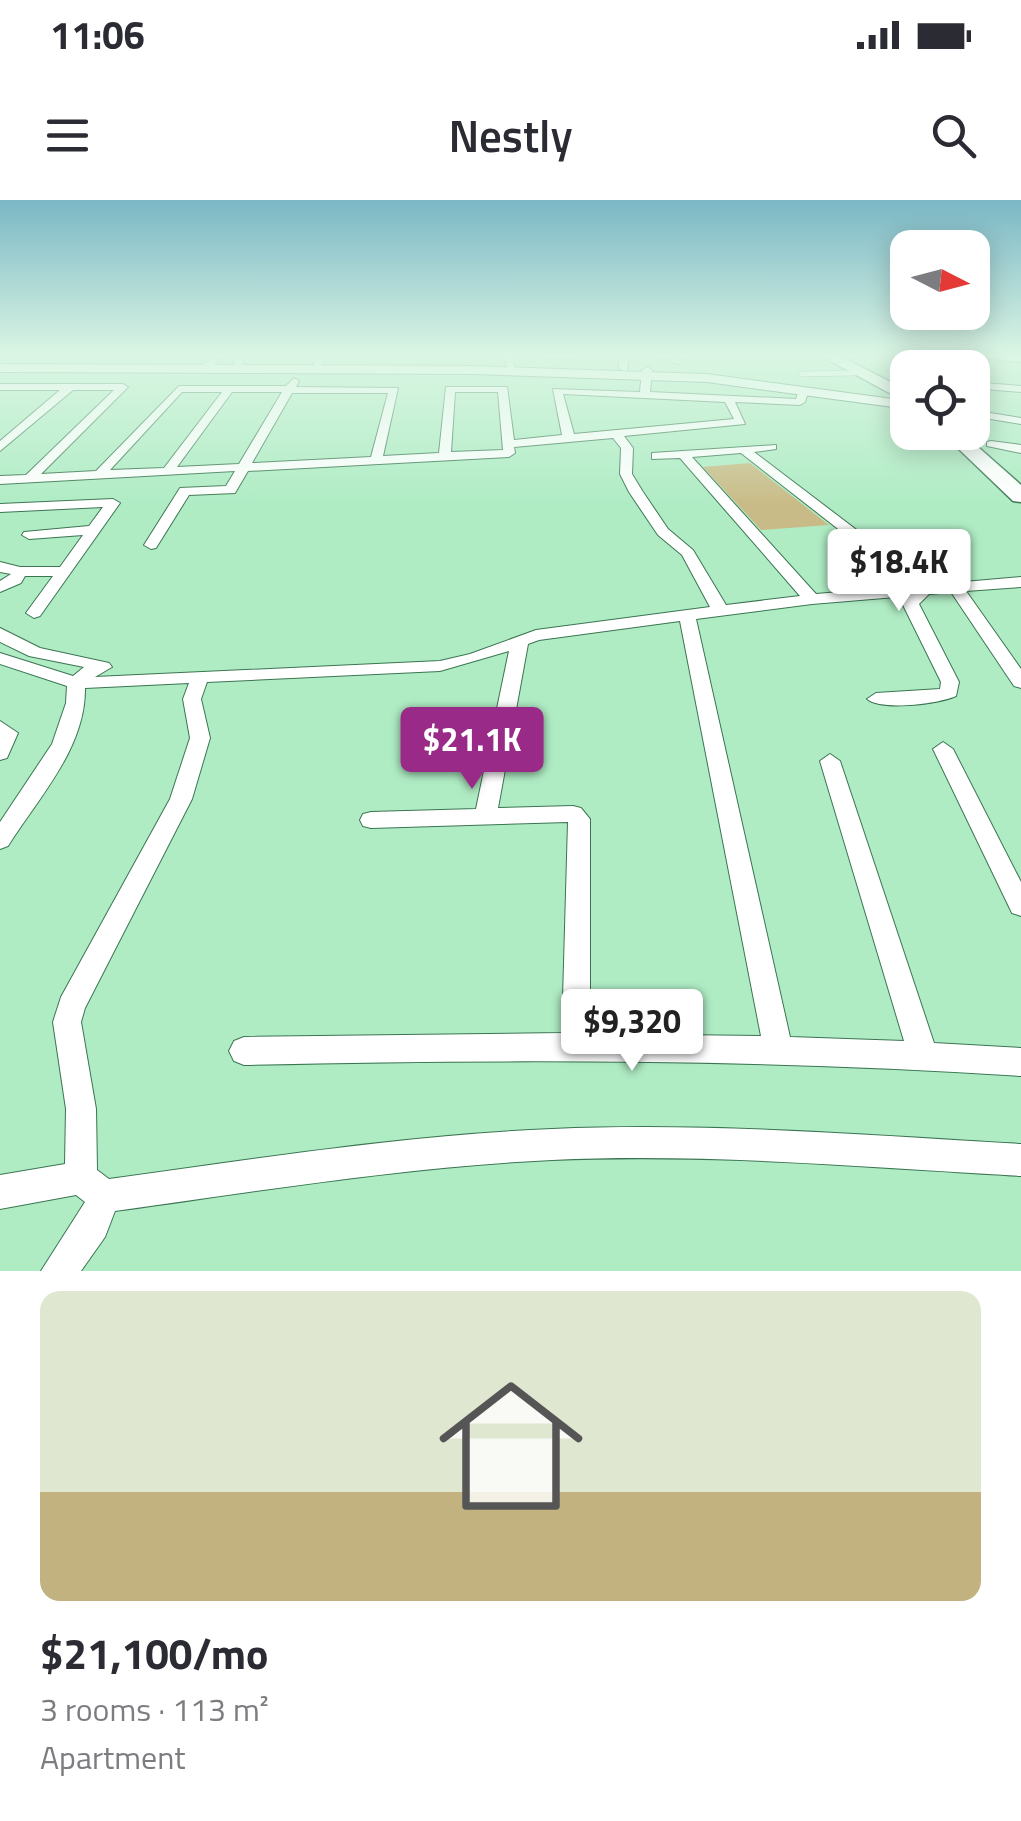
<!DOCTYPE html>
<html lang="en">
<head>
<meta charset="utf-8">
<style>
	:root { --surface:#fff; --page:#f2f2f3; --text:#2b2b33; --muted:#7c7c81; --line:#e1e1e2; --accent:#9a2a87 }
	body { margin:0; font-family:"Titillium Web",sans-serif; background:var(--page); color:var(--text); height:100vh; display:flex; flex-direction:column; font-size:38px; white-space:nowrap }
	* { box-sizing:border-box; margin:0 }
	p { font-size:32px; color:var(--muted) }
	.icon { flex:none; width:55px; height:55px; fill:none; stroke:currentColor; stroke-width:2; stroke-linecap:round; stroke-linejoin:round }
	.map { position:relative; height:1071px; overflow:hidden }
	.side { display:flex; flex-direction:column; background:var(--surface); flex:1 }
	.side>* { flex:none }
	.needle { width:65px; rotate:96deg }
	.controls { position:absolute; left:890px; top:30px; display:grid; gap:20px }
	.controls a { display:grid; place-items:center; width:100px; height:100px; border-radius:20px; background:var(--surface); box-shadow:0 5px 25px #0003; font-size:50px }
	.price { position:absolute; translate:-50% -85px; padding:0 22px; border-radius:10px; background:#fff; color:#222; font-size:32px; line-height:65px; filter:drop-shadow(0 2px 5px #0008) }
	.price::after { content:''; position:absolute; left:50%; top:60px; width:30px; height:22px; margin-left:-15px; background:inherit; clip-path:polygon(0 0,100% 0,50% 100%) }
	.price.on { background:var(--accent); color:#fff }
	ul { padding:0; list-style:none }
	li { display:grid; align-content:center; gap:20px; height:530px; padding:0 40px }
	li+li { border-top:2px solid var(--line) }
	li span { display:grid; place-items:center; height:310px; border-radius:20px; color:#555 }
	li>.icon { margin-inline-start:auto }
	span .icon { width:180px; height:180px; fill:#fffc; stroke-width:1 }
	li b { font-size:42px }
	.status { display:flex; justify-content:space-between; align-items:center; height:70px; padding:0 50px; background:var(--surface); direction:ltr }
	.status svg { height:28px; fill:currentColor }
	header { display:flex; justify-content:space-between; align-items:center; height:130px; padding:0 40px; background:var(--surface); font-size:45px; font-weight:600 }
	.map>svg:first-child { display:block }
	.green { fill:#c9bb87 }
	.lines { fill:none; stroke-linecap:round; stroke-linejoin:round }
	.service-casing { stroke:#3b7552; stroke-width:6 }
	.minor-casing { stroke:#3b7552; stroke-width:2 }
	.secondary-casing { stroke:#3b7552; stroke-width:2 }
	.trunk-casing { stroke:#3b7552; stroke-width:3 }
	.service { stroke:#fff; stroke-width:5 }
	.minor { fill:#fff; fill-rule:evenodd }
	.secondary { fill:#fff; fill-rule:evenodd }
	.trunk { fill:#fff; fill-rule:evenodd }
</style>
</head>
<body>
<div class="status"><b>11:06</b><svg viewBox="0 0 49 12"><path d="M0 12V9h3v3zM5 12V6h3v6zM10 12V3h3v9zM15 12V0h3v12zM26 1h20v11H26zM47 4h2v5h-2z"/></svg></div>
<header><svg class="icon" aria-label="menu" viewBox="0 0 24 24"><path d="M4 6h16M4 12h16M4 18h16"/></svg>Nestly<svg class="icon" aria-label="search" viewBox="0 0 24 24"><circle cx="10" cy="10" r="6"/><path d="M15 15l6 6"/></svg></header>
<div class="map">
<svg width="1021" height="1071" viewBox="0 0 1021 1071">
	<rect width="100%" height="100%" fill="#afecc4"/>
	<path class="green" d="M750,263l79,62 -68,5 -58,-63z"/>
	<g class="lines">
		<g class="service-casing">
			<path id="service" d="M801,174l53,-1"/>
		</g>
		<g class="minor-casing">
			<g id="minor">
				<path d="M216,155h10l-16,13h-6v-4z"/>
				<path d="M234,155h10l-2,13 -8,-2z"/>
				<path d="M319,155h9l-10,14 -5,-3z"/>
				<path d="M504,155h9l1,14h-6z"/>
				<path d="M578,155l-3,5 -41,-4 1,-1z"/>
				<path d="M619,155h10l-2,16 -8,-2z"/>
				<path d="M656,155h14l13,6 -5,3z"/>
				<path d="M932,155h11l19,13h-12z"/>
				<path d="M976,155l45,1v6l-41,-4z"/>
				<path d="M647,167l5,3 -2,22 146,7 4,-12 9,2 -4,13 -5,3 -65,-3 10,22 -121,12 9,12 -1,26 11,18 25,37 25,21 33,55 74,-9 -120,-138 -28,1v-6l124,-8v4l-22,3 175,133 92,-8v10l-55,4 55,78v19l-7,-2 -63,-94 -22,2 -10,10 40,78 -3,14c-18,8 -75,15 -89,3l9,-6 64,-4 1,-7 -39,-79 6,-7 -96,8 -116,15 94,418 114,4 -84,-280 10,-7 10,7 94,282 87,5v28c-259,-17 -518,-17 -777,-11l-10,-4 -5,-10 5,-10 10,-4 318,-4 6,-211 -197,6 -8,-2 -3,-6 3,-6 8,-2 105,-3 33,-158 -69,20 -233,11 -6,17 9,39 -18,61 -107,209 -4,14 15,87 1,61 12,9c147,-20 294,-44 443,-50 156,-7 313,6 469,15v32c-156,-9 -313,-23 -469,-16 -147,7 -292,31 -437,51l-10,26 -24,34h-40l44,-69 -9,-7 -76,14v-34l65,-11 1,-55 -13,-87 8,-25 109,-198 20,-61 -7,-39 6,-16 -104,5c1,60 -47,110 -77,158l-8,3v-27l52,-78 14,-41 1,-17 -67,-22v-11l73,23 11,-9 -55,-11 -29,-14v-14l40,20 69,15 3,4 -17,10 345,-16 30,-7 66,-24 174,-23 -28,-52 -24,-20 -29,-43 -9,-18 1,-26 -8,-10 -99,9 1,6 -6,4 -261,14 -13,22 -46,2 -33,53 -5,1 -7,-4 36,-57 46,-2 9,-15 -235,13v-8l26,-1 88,-85h-41l-73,61v-10l60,-51h-60v-6h123l5,3 -87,87 55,-3 83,-85h107l8,-8 5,3 -3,6 102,1 -15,68 56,-3 7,-66h61l7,53 48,-5 -9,-46 87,3 2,-22zM182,192h40l-58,76 -54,2zM232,192h50l-43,72 -62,3zM455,192h43l5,58 -52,2zM292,193h96l-17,64 -119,6zM563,194l162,8 9,17 -160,15zM741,253l170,133 -95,8 -124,-137zM680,421l81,415 -171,-2v-215l-9,-11 -8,-2 -75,2 30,-164 11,-4z"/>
				<path d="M972,182l49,4v6l-49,-4z"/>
				<path d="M972,210l49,8v6l-49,-8z"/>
				<path d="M991,241l30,4v8l-34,-7v-4z"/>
				<path d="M113,299l7,4 -80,113 -6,2 -8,-5 27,-37h-28l-4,7 -21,9v-11l11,-7 -11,-2v-10l20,5h40l23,-32 -54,4 -7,-4 2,-3 65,-6 14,-19 -103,5v-8z"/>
				<path d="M0,521l18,12 -11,25 -7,2z"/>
				<path d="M943,542l10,7 68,133v34l-9,-3 -79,-164z"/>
			</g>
		</g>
		<g class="secondary-casing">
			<path id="secondary" d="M0,164l473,2 234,8 201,27v8l-201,-27 -234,-8 -473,-2z"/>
		</g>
		<g class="trunk-casing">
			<g id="trunk">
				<path d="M819,155h19l70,36v12z"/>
				<path d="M941,232h20l60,53v17l-8,-1z"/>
			</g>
		</g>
		<use href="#service" class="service"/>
		<use href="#minor" class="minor"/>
		<use href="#secondary" class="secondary"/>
		<use href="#trunk" class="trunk"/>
	</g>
	<linearGradient id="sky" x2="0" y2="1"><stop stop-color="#7bb7c5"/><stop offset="0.51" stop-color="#dbf6e4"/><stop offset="1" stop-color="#dbf6e4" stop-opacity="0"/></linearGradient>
	<rect width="1021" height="305" fill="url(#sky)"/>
</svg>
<div class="controls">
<a><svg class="needle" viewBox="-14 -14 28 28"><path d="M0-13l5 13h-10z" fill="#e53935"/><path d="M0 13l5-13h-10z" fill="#7c7c81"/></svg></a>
<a><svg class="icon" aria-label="locate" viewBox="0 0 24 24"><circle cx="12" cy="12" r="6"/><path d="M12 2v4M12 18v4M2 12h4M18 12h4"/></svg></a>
</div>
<b class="price" style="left:899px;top:414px">$18.4K</b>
<b class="price on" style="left:472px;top:592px">$21.1K</b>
<b class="price" style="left:632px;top:874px">$9,320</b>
</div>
<section class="side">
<ul>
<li><span style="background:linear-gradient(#dfe7d0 65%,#c2b280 0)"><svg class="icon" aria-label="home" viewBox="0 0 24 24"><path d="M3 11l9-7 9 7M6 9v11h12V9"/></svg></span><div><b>$21,100/mo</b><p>3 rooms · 113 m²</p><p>Apartment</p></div></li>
</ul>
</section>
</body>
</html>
